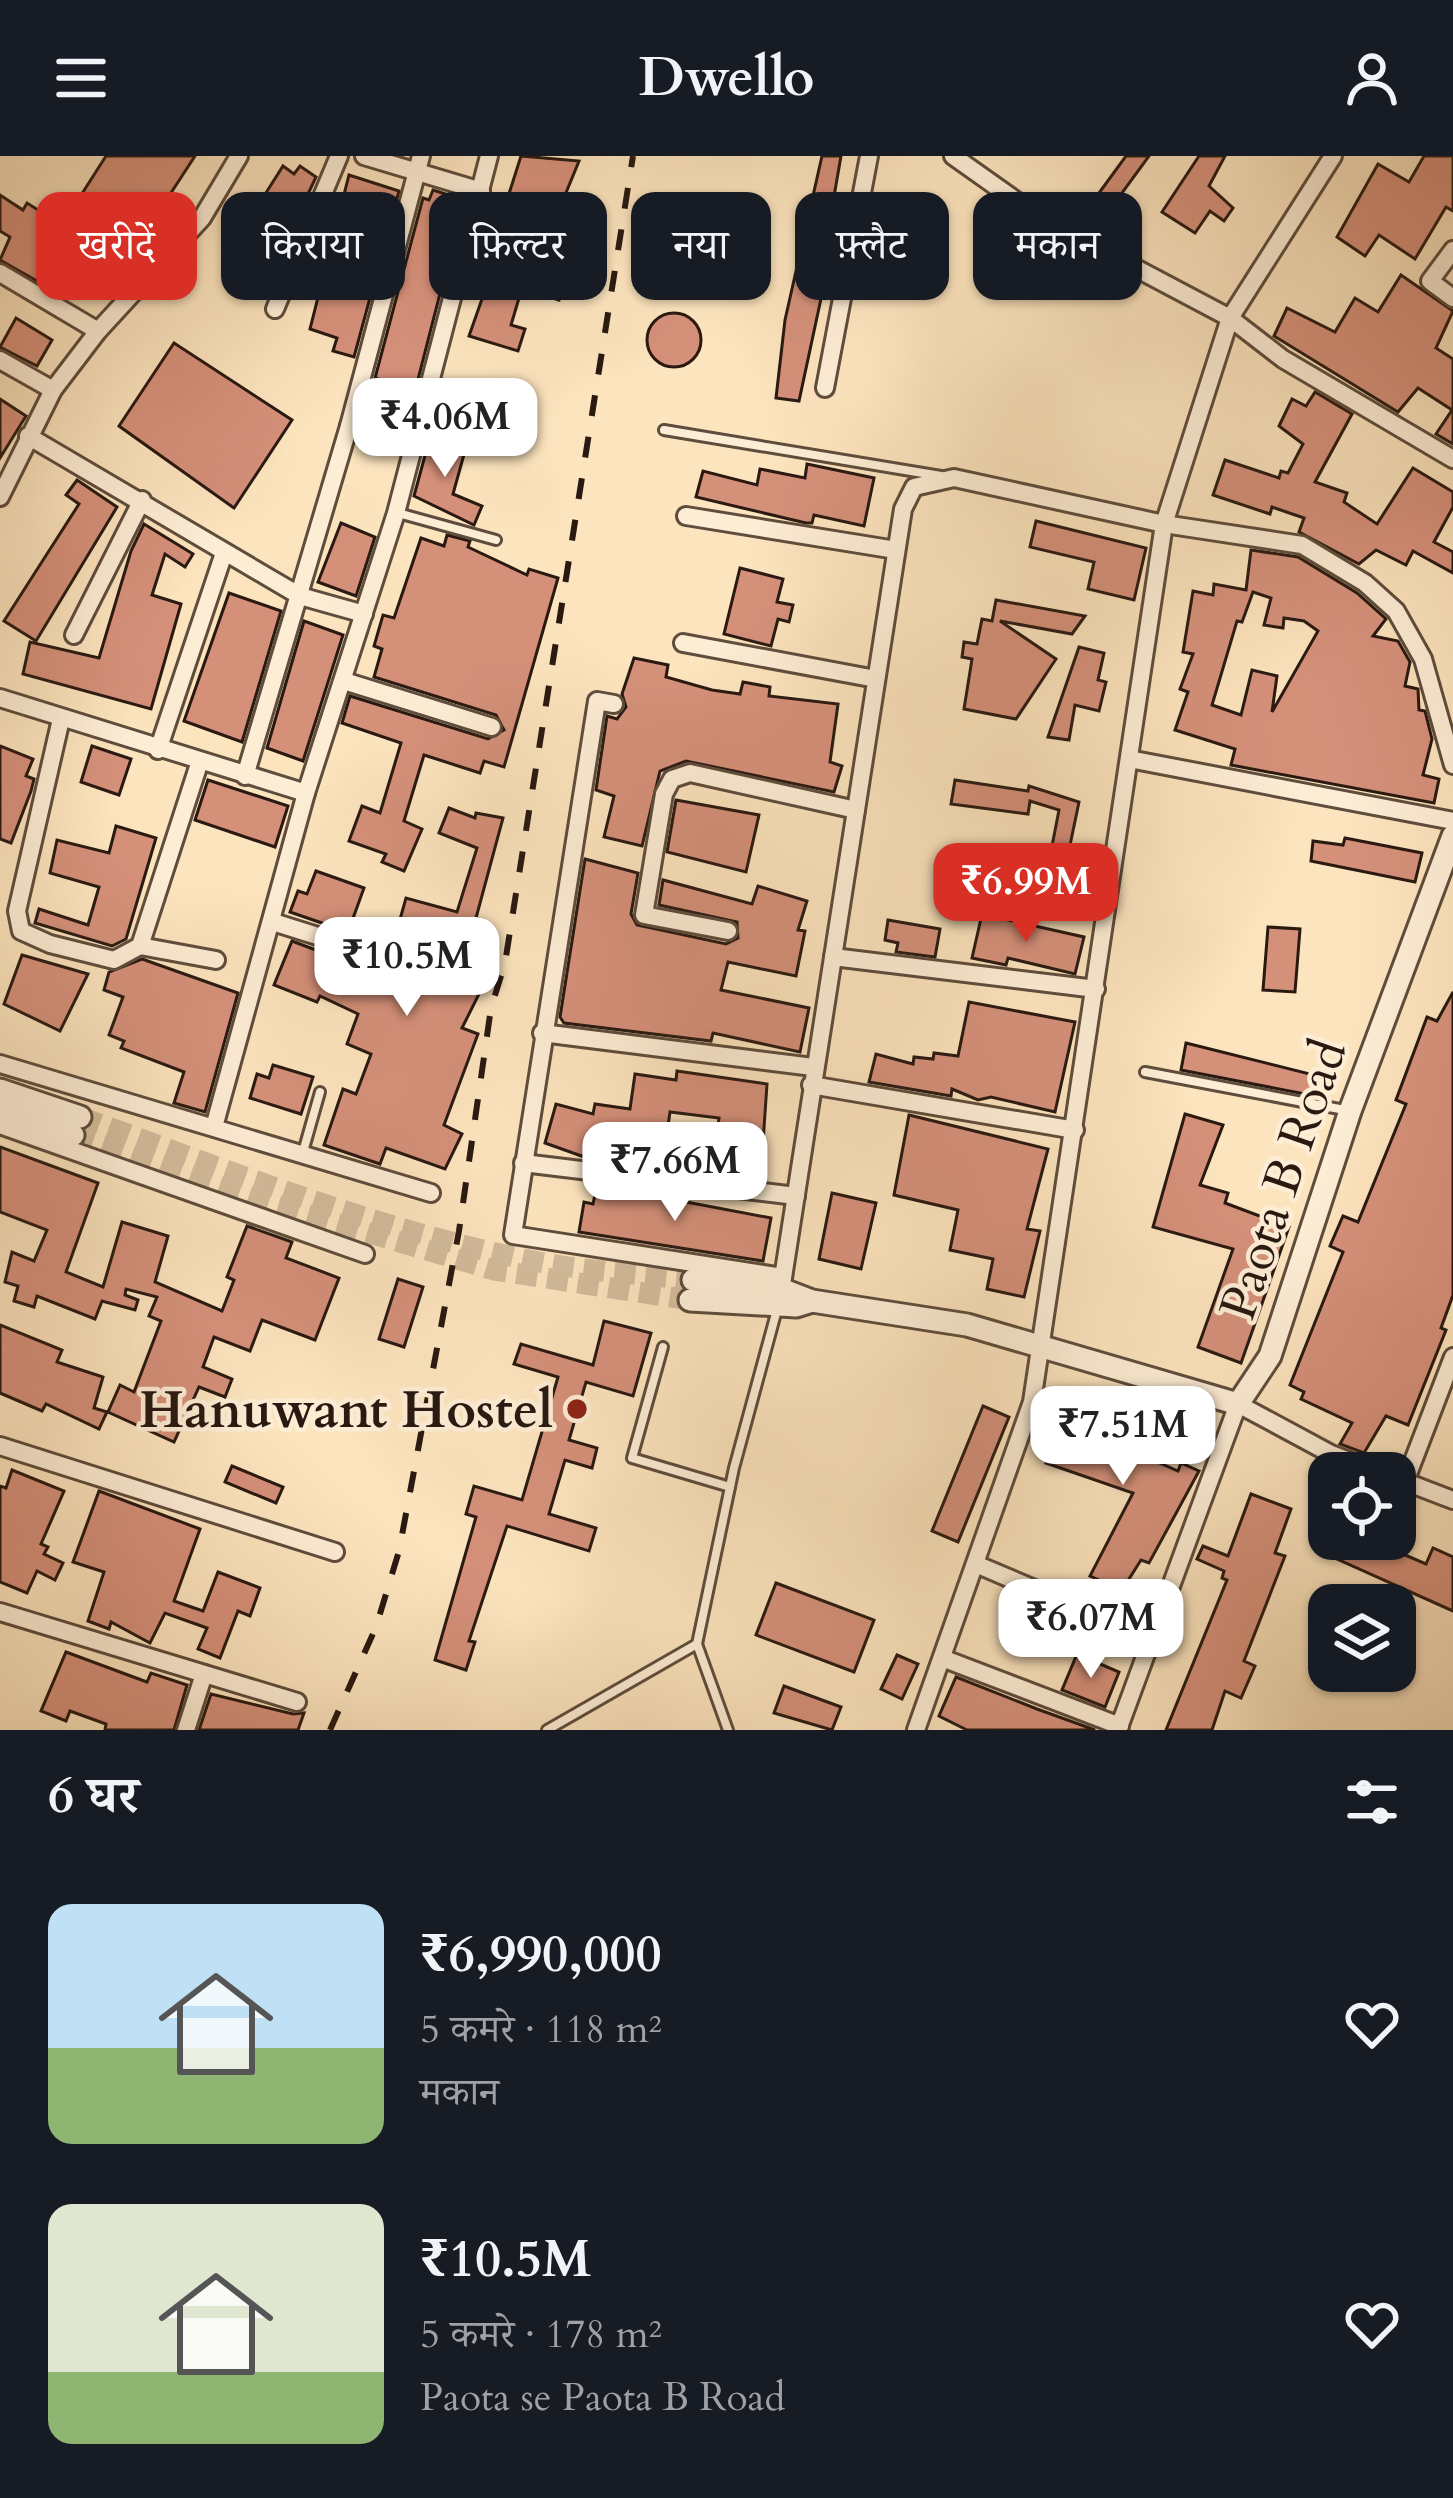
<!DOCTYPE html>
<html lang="hi">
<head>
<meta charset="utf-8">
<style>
	:root { --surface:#171b24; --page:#242831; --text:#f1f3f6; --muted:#9ea1a6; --accent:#d93025 }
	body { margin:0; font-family:Cardo,"Noto Serif Devanagari",serif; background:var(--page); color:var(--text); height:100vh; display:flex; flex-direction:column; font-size:45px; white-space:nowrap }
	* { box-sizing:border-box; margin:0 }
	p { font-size:39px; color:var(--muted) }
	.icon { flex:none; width:66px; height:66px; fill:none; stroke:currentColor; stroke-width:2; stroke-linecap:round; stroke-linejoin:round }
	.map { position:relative; height:1574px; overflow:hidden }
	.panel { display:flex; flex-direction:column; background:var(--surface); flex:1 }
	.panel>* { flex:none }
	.hud { position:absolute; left:36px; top:36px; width:1383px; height:108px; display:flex; gap:24px }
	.fabs { position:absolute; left:1308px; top:1296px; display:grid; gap:24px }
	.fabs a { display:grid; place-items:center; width:108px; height:108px; border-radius:24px; background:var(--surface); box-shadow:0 3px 9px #0004; font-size:60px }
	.price { position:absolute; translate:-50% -102px; padding:0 27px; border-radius:24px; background:#fff; color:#222; font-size:39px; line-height:78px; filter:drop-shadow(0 3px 6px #0008) }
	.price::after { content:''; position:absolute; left:50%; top:72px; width:36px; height:27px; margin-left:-18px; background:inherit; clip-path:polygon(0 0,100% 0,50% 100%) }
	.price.active { background:var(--accent); color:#fff }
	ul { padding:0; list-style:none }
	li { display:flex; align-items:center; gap:36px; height:300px; padding:0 48px }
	li span { display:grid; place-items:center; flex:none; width:336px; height:240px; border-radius:24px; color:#555 }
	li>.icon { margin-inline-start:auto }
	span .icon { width:144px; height:144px; fill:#fffc; stroke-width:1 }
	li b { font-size:51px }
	h2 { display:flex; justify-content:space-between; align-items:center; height:144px; padding:0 48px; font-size:51px }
	.pill { padding:0 42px; border-radius:24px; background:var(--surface); box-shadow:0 3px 9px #0004; font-size:42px; line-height:108px }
	.pill.active { background:var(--accent); color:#fff }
	header { display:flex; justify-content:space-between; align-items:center; height:156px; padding:0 48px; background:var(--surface); font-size:54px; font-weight:700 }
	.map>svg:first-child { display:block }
	.building { fill:#d5907a; stroke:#291911; stroke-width:3; fill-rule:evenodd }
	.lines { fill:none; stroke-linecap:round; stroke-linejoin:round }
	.tertiary-tunnel { stroke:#d2bb9b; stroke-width:21; stroke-dasharray:21 10; stroke-linecap:butt }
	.service-casing { stroke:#5e4c3c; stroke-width:14 }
	.minor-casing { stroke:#5e4c3c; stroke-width:22 }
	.tertiary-casing { stroke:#5e4c3c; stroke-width:27 }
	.service { stroke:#fdedd5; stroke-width:8 }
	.minor { stroke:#fdedd5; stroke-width:16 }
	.tertiary { stroke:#fdedd5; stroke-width:21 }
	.rail { stroke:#291911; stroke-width:6; stroke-dasharray:21 21; stroke-linecap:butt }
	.poi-dot { fill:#8f2418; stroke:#fdedd5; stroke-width:4.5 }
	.labels { text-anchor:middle; stroke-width:9; stroke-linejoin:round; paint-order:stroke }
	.street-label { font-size:51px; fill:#291911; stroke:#fdedd5 }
	.poi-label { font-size:51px; font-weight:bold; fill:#291911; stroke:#fdedd5; text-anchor:end }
</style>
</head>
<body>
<header><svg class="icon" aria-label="menu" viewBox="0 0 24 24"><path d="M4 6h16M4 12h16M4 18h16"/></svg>Dwello<svg class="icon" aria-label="person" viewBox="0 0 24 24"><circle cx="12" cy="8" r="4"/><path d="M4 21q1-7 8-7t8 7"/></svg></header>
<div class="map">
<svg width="1453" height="1574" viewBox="0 0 1453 1574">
	<rect width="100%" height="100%" fill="#fce4be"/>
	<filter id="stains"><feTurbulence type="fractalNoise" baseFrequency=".00167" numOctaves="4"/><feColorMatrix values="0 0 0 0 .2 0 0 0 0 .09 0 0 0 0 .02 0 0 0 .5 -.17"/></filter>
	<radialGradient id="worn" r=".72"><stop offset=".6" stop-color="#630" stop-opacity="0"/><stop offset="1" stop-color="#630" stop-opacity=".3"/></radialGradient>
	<g class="building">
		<path d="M106,0h89l-43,66 -32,-20 -22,33 38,24 -12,19 -11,-6 -9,13 -27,-18 -17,27 -60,-34 10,-23 -10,-6v-36l23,15 4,-7 35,22z"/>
		<path d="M521,0l58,5 -18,44 16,5 -14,49 8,2 -12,39 -37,-12 -11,37 14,4 -7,22 -49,-15 39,-111 -8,-3z"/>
		<path d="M822,0h19l-14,81 7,1 -35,163 -23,-3 9,-78z"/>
		<path d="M1126,0h23l-35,48 -15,-11z"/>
		<path d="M1199,0h26l-16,30 24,22 -9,13 -14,-10 -15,22 -33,-21z"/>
		<path d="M1424,0h29v55l-7,-4 -31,52 -36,-24 -14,21 -28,-19 41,-73 31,18z"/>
		<path d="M283,10l11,8 6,-8 16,11 -38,81 -28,-19 17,-25 -10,-7z"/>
		<path d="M349,19l50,16 -45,166 -21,-6 4,-13 -27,-9z"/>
		<path d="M433,34l31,10 -49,191 -40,-13 48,-180 6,2z"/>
		<path d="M1401,119l52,36 -17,37 17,11v85l-17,-10 16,-24 -34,-22 -20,24 -124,-76 13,-28 48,24 20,-34 23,14z"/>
		<circle cx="674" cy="184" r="27"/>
		<path d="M16,162l36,22 -15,26 -37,-19z"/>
		<path d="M174,187l118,77 -58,88 -115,-82z"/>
		<path d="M1315,236l37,22 -37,68 32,11 -3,9 33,22 36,-56 40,24v15l-19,35 19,10v21l-40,-22 -7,14 -30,-15 -17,14 -60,-32 5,-14 -32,-11 -2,7 -57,-19 12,-35 54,18 2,-7 7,2 15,-29 -24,-18 13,-27 14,7z"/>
		<path d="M0,243l26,17 -26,42z"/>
		<path d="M430,281l36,10 -13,47 29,12 -8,19 -60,-29z"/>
		<path d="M807,308l67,14 -10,48 -50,-11 -2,8h-6l-110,-26 7,-26 54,14 3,-16 45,9z"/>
		<path d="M77,324l40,27 -81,134 -32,-20 75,-117 -13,-9z"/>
		<path d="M1036,365l110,27 -12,52 -46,-11 6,-27 -64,-15z"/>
		<path d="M341,367l34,14 -19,59 -38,-14z"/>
		<path d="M144,368l49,30 -8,13 -20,-13 -13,41 29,9 -30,105 -128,-35 7,-32 69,16 32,-107z"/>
		<path d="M447,379l23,6 -2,6 59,28 2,-6 29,9 -54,189 -20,-6 -4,12 -56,-18 -20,66 18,8 -18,42 -22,-9 4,-8 -37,-13 13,-35 18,7 21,-70 -59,-20 8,-27 138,43 16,-9 -8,-15 -122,-38 8,-28 -8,-3 9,-31 11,3 27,-80 23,8z"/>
		<path d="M1251,394l47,7 59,36 29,26 -13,17 25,5 12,21 -5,24 13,3 1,21 6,1 7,28 -9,36 16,4 -5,24 -203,-38 4,-16 -60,-19 13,-38 -8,-3 13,-35 -10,-2 10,-61 20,4 1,-11 32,6zM1253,436l18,6 -7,27 19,3 1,-10 20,3 14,10 -46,81 5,-36 -25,-6 -11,45 -29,-10 25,-84 5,1z"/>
		<path d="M740,412l43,11 -6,23 16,3 -4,17 -11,-3 -7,27 -47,-12z"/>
		<path d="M229,437l52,18 -39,131 -58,-21z"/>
		<path d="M996,444l89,16 -13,18 -72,-13 56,38 -40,60 -52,-10 8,-50 -10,-2 2,-15 13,2 5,-25 10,2z"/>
		<path d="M304,465l39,14 -40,126 -36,-13z"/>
		<path d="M1079,491l25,6 -6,27 8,2 -7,29 -24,-6 -6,35 -21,-3z"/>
		<path d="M634,502l34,7 -2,12 46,13 28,4 3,-12 27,5 -1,9 69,8 -8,58 12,4 -8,26 -148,-31 -26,10 -18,75 -38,-9 10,-41 -18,-6 11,-74 10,3 9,-12 -4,-13z"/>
		<path d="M0,590l33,13 -7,17 8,3 -3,12 -20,52 -11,-4z"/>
		<path d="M92,590l39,13 -12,36 -38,-13z"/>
		<path d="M208,624l80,26 -13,41 -80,-27z"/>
		<path d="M955,624l73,11 1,-5 50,16 -10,48 -17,-4 7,-36 -29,-9 -2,13 -77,-10z"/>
		<path d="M676,644l83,15 -13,57 -79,-20z"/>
		<path d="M449,652l26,10 1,-5 27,5 -27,100 7,2 -17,62 15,8 -19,38 16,6 -34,91 18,9 -17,35 -59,-21 -6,16 -56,-19 19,-56 13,5 15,-40 -24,-10 11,-30 -38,-18 -3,6 -43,-17 18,-44 132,50 10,-19v-17l-41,-11 13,-46 51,14 20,-64 -38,-15z"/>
		<path d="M116,670l40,12 -30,101 -14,7 -77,-23 4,-14 49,16 11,-38 -49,-14 7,-33 52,13z"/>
		<path d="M1345,682l77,15 -7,29 -104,-21 2,-20 30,4z"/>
		<path d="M585,703l53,14 -7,41 6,11 89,19 12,-6 -1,-16 -78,-17 4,-25 89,24 6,-18 49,15 -9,29 7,1 -9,45 -68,-14 -7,28 88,18 -9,44 -87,-19 -2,8 -147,-18 -4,-6z"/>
		<path d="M316,715l48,17 -16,44 -58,-20 8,-21 9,3z"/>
		<path d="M982,758l102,23 -9,37 -67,-16 -2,7 -34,-7z"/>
		<path d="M888,764l52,9 -5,28 -39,-5 2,-9 -13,-3z"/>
		<path d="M1268,771l32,2 -5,63 -32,-2z"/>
		<path d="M22,799l66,19 -28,57 -56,-27z"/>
		<path d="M142,803l96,34 -33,119 -31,-9 10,-31 -63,-24 3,-7 -15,-6 14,-38 -19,-7 5,-18z"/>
		<path d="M1453,836v303l-12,33 5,2 -38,95 -22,-9 -22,37 -24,-9 12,-21 -51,-24 3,-7 -14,-7 53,-133 -13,-6 13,-30 15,6 48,-118 -10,-4 31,-83 10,4z"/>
		<path d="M969,846l106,20 -20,90 -64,-15 -13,3 -26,-11 -1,7 -82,-14 7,-28 37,10 1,-7 19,2 1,-6 24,3z"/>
		<path d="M1186,887l128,32 -4,20 -129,-25z"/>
		<path d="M273,909l40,12 -12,37 -51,-16 7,-24 12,4z"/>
		<path d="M677,915l90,13 -6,88 -48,-7 6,-47 -49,-6 -7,50 -47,-7 -1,6 -28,-3 -42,-15 11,-39 37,10 2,-10 35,5 5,-35 41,6z"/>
		<path d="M1185,958l38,11 -23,60 28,8 -3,10 64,24 -48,136 -43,-16 35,-98 -80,-22z"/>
		<path d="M909,959l139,34 -21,80 13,2 -16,66 -37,-8 6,-30 -43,-9 8,-40 -64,-15z"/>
		<path d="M0,991l98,36 -32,89 37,15 19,-65 46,14 -13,46 67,29 12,-31 -7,-3 20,-51 45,16 -6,16 53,20 -24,62 -53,-20 -12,31 -36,-14 -11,30 29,12 -7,18 -26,-10 -25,55 -66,-30 12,-27 14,7 27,-71 -12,-5 8,-19 -31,-8 -1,6 13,5 -3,10 -33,-9 -7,18 -58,-23 -3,11 -20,-6 4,-15 -13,-4 7,-30 22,9 13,-31 -47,-18z"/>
		<path d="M597,1029l174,33 -8,43 -184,-29 5,-30 9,2z"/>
		<path d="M832,1037l44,10 -15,66 -42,-10z"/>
		<path d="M398,1123l25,8 -19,60 -25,-8z"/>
		<path d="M604,1165l47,12 -18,63 -47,-14 -17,58 28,8 -5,20 -27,-8 -16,54 47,14 -7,23 -82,-25 -38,115 6,1 -9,28 -31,-10 41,-143 -10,-3 8,-28 48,14 36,-123 -44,-13 7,-20 72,21z"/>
		<path d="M0,1169l62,25 -5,12 46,15 -9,31 13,4 -8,17 -53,-25 -4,7 -42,-18z"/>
		<path d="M1088,1242l42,21 -11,26 59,26 3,-8 18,8 -50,92 -8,-3 -19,30 -32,-14 43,-83 -87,-30 12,-33 11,3z"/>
		<path d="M983,1250l26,11 -51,125 -26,-11z"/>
		<path d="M232,1310l51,21 -7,16 -51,-21z"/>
		<path d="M12,1314l52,21 -23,53 7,3 -4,7 19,9 -8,17 -18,-9 -10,22 -27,-11v-96l6,2z"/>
		<path d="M99,1335l101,38 -26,72 29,10 15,-39 42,16 -10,28 -12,-5 -18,47 -22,-9 9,-21 -42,-15 -15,30 -39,-21 -2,7 -21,-8 16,-49 -31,-10z"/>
		<path d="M1251,1338l40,15 -16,44 10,3 -41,105 11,5 -14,32 -16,-7 -13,39h-46l61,-150 -5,-2 2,-7 -27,-12 6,-13 25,10z"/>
		<path d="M1334,1383h34l58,25 7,-16 20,9v54l-125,-56z"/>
		<path d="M776,1427l98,37 -20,52 -98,-37z"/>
		<path d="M66,1496l81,30 4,-9 36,12 -13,45h-69l1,-6 -36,-13 -4,10 -25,-10z"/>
		<path d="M1077,1498l42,18 -14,35 -43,-17z"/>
		<path d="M897,1499l21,9 -16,35 -21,-10z"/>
		<path d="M956,1521l81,32 58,21h-128l-28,-14z"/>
		<path d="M784,1530l57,21 -9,23 -58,-17z"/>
		<path d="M211,1538l82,20 11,-1 -6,17h-99z"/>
	</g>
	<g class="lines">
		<g class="tertiary-tunnel">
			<path d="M80,961c150,54 318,121 476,148 45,7 92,10 137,15"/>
			<path d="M73,979l189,66 232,69 196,30"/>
		</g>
		<g class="service-casing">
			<g id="service">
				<path d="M664,274l277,46"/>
				<path d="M398,357l98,27"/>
				<path d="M1145,916l205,39"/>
				<path d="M303,996l17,-60"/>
				<path d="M663,1191l-31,111 98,29"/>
				<path d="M697,1488l31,86"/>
				<path d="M547,1574l150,-86 37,-176 44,-162"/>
			</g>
		</g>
		<g class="minor-casing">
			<g id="minor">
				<path d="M364,0l117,35"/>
				<path d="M953,0l86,61 191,101 53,41 170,100"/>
				<path d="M1453,94l-23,31 23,17"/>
				<path d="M0,117l98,58"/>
				<path d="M275,153l64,-153"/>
				<path d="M0,204l53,30"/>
				<path d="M825,232l44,-232"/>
				<path d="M28,280l272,160 64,18"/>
				<path d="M413,289l-64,-19 72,-270"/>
				<path d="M0,341l53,-107 45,-59 104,-113 37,-62"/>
				<path d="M686,360l210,34"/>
				<path d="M74,479l68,-135"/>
				<path d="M683,487l193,36"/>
				<path d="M344,525l148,46"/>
				<path d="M0,542l306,95"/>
				<path d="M614,548l-17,-3 -84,534 270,42"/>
				<path d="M61,563l-44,192 4,20 29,13 64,16 26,-14 76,14"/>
				<path d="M158,594l66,-197"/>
				<path d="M1129,603l324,62"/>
				<path d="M245,620l104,-350"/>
				<path d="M273,766l149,47"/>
				<path d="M728,775l-84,-16 20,-121 8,-15 18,-6 166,37"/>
				<path d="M140,790l59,-182"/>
				<path d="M833,801l263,32"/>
				<path d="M542,877l271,34"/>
				<path d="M0,908l431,129"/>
				<path d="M811,929l264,45"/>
				<path d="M0,969l365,129"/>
				<path d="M214,971l92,-334 90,-280 93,-357"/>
				<path d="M523,1007l273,33"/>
				<path d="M780,1141l123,-788 11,-22 40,-9 210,46 138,21 63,38 31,28 27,48 30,106"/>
				<path d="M0,1290l335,106"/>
				<path d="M1398,1323l55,21"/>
				<path d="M1405,1326l48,-125"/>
				<path d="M978,1409l174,74"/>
				<path d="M0,1456l297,90"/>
				<path d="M942,1502l178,68"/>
				<path d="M186,1574l18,-56"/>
				<path d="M916,1574l116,-328 132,-878 66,-206 103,-162"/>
				<path d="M1118,1574l120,-326 93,50 50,19"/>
			</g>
		</g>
		<g class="tertiary-casing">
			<g id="tertiary">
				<path d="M0,934l80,27"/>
				<path d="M0,953l73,26"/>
				<path d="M693,1124l88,9 31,12 155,24 271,79 32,-48 80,-245 103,-275"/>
				<path d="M690,1144l106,6 16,-5"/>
			</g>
		</g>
		<use href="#service" class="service"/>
		<use href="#minor" class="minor"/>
		<use href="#tertiary" class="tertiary"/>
		<path class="rail" d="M330,1574l46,-103 23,-76 60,-320 32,-223 14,-45 128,-807"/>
	</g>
	<circle class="poi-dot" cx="577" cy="1253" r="12"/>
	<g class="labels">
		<g class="street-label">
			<text transform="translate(1282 1023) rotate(-71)" y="18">Paota B Road</text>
		</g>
		<g class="poi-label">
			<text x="553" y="1271">Hanuwant Hostel</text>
		</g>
	</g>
	<rect width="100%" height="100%" filter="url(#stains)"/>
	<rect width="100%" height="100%" fill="url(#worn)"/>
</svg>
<div class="fabs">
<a><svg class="icon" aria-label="locate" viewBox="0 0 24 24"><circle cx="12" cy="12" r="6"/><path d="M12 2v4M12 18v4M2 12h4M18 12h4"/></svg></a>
<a><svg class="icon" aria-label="layers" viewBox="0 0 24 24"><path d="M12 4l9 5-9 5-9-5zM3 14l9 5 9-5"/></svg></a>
</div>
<b class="price" style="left:445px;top:324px">₹4.06M</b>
<b class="price active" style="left:1026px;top:789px">₹6.99M</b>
<b class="price" style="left:407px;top:863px">₹10.5M</b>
<b class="price" style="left:675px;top:1068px">₹7.66M</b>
<b class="price" style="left:1123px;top:1332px">₹7.51M</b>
<b class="price" style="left:1091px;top:1525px">₹6.07M</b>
<div class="hud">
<a class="pill active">खरीदें</a>
<a class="pill">किराया</a>
<a class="pill">फ़िल्टर</a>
<a class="pill">नया</a>
<a class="pill">फ़्लैट</a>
<a class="pill">मकान</a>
</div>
</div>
<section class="panel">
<h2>6 घर<svg class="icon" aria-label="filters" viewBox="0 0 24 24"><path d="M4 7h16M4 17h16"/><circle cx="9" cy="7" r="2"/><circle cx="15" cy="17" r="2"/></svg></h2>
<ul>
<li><span style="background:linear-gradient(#bfe0f5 60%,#8fb573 0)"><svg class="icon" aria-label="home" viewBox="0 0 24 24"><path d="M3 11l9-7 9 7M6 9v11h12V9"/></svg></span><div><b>₹6,990,000</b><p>5 कमरे · 118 m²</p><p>मकान</p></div><svg class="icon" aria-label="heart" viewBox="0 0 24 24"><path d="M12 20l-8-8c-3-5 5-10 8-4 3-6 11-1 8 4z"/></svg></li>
<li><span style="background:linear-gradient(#dfe7d0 70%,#8fb573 0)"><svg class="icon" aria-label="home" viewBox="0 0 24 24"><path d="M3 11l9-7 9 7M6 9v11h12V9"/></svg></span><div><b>₹10.5M</b><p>5 कमरे · 178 m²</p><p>Paota se Paota B Road</p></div><svg class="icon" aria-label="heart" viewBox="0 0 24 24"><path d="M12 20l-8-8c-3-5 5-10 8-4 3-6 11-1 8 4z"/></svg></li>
</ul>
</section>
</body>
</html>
